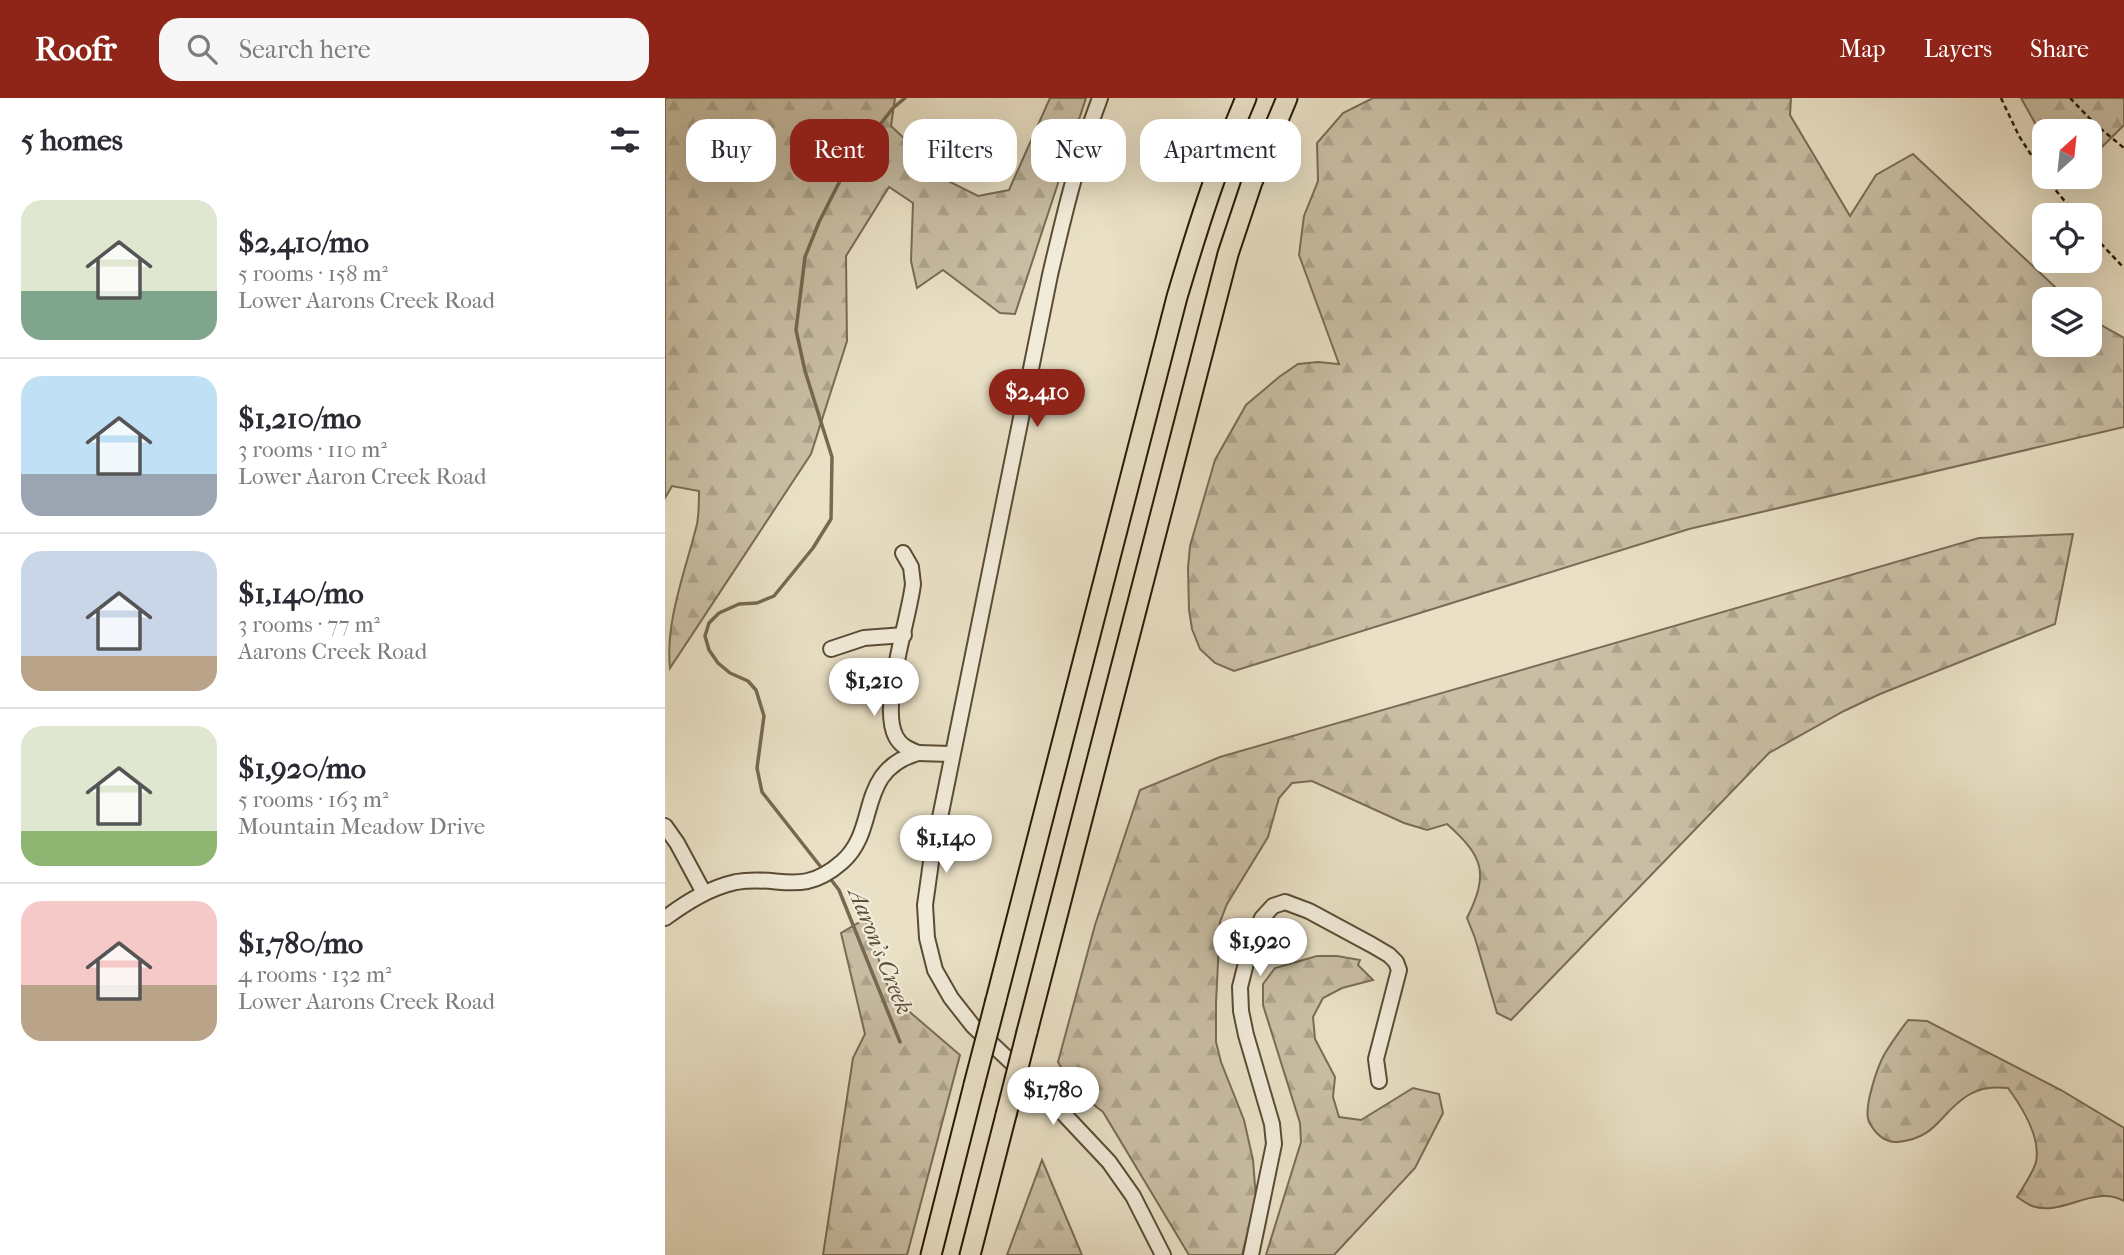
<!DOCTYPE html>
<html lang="en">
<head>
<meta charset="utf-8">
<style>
	:root { --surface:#fff; --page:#f7f7f7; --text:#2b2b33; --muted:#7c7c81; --line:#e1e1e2; --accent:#8f2418 }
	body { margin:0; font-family:"IM FELL French Canon",serif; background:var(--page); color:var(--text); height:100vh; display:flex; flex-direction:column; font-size:26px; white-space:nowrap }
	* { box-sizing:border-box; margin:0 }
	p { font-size:23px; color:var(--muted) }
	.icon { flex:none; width:38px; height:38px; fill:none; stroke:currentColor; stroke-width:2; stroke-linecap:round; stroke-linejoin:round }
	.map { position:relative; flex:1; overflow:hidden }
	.sheet { display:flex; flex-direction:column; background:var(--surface); width:665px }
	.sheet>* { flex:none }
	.guide { position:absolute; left:21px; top:21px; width:665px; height:63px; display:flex; gap:14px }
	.needle { width:46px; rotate:27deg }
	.tools { position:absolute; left:1367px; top:21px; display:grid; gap:14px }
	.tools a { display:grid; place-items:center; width:70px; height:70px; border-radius:14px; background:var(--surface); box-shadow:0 7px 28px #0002; font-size:35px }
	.price { position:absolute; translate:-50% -60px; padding:0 16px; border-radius:24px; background:#fff; color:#222; font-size:23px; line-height:46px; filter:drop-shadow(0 2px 4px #0008) }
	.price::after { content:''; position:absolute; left:50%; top:42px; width:21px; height:16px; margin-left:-10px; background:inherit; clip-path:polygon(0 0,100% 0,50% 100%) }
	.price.selected { background:var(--accent); color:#fff }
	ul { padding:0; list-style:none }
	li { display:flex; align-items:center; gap:21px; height:175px; padding:0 21px }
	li+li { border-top:2px solid var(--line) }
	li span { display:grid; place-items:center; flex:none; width:196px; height:140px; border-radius:21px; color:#555 }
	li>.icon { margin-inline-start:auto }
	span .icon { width:84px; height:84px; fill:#fffc; stroke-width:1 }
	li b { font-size:30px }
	h2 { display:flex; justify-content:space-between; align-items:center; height:84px; padding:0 21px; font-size:30px }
	.pill { padding:0 24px; border-radius:21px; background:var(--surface); box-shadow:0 7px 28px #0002; font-size:24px; line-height:63px }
	.pill.selected { background:var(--accent); color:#fff }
	header { display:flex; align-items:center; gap:42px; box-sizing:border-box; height:98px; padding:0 35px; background:var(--accent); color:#fff }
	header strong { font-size:33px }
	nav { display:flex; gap:38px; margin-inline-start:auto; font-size:24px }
	.search { width:490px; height:63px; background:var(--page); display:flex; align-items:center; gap:18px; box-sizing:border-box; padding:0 24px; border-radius:21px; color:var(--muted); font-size:26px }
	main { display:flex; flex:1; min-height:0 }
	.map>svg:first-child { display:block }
	.forest { fill:url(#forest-firs); stroke:#7a6c54; stroke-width:2 }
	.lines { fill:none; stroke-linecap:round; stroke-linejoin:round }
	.stream { stroke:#766950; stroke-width:3.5 }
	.minor-casing { stroke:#5a4c34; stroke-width:18 }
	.highway-casing { stroke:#2a1a04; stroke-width:23 }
	.path { stroke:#2a1a04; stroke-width:2.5; stroke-dasharray:5 3.5; stroke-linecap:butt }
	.minor { stroke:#f1ebd9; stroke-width:14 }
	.highway { stroke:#e9e0c5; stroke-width:19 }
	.highway-bridge-casing { stroke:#2a1a04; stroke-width:23; stroke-linecap:butt }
	.highway-bridge { stroke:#e9e0c5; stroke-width:19 }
	.labels { text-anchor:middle; stroke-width:5; stroke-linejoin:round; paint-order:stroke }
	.water-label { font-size:23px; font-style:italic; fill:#5c4e37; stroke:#f1ebd9 }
</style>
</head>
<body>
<header>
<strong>Roofr</strong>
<div class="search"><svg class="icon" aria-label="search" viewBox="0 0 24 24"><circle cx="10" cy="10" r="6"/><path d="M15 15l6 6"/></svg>Search here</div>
<nav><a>Map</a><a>Layers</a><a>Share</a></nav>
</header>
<main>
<section class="sheet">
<h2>5 homes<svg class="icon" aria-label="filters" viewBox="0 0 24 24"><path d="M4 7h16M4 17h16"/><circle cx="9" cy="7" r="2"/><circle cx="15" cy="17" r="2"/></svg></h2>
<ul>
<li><span style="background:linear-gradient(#dfe7d0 65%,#7fa58c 0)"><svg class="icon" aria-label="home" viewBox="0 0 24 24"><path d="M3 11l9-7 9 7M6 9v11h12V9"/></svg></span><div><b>$2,410/mo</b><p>5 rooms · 158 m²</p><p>Lower Aarons Creek Road</p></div></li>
<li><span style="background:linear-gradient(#bfe0f5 70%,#9aa5b1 0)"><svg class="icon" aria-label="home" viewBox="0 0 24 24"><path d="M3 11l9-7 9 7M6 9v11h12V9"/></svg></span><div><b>$1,210/mo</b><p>3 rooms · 110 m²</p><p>Lower Aaron Creek Road</p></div></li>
<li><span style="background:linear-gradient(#c9d6e8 75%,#b9a48a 0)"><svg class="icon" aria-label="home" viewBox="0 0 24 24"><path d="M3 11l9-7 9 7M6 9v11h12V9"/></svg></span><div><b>$1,140/mo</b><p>3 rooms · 77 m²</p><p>Aarons Creek Road</p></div></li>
<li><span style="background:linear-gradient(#dfe7d0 75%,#8fb573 0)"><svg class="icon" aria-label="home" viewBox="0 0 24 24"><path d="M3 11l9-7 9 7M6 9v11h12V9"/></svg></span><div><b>$1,920/mo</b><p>5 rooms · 163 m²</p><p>Mountain Meadow Drive</p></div></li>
<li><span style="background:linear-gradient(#f6c9c9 60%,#b9a48a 0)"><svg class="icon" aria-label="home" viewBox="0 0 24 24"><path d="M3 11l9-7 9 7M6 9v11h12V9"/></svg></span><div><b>$1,780/mo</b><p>4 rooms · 132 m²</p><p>Lower Aarons Creek Road</p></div></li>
</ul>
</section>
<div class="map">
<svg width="1459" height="1157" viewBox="0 0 1459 1157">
	<defs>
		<pattern id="forest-firs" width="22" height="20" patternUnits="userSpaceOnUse" patternTransform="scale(1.75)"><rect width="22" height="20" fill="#c9bea4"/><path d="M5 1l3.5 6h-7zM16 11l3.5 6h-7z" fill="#ada38c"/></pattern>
	</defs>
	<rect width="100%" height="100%" fill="#e9e0c5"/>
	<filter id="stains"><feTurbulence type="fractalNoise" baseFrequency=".00286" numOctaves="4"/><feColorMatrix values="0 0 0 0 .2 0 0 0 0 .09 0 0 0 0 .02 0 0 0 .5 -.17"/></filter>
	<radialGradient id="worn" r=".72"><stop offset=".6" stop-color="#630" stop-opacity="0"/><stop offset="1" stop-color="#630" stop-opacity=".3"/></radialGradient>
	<g class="forest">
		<path d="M0,0h230l-4,28 59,56 28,14 31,-6 41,-92h36l-71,216 -15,-1 -57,-43 -26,18 -6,-27 2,-58 -24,-16 -43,69 1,85 -36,113 -141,214c-5,-47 16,-99 27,-144 2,-11 2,-23 2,-33l-27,-5 -7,12z"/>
		<path d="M708,0h418l-1,17 60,101 26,-41 37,-21 155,145h-24v46h45l1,-26 34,19v89l-435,102 -455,142 -19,-8 -15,-14 -8,-20 -3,-19 -1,-42 2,-22 25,-86 31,-55 33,-28 19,-13 20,-2 21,2 -40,-109 5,-39 14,-35 -1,-38 26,-30z"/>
		<path d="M1356,0h103v27l-34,34 -1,-28h-45v8z"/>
		<path d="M1408,436l-18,90 -175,70 -36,17 -75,42 -258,267 -14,-7 -22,-75 -8,-20c22,-45 17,-61 -20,-94l-20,6 -23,-7 -92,-42 -20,2 -13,15 -11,39 -41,67 -7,18 -4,81v39l5,20 23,58 9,40 3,39 -14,56h-53l-86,-143c-20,-15 -33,-29 -45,-50l37,-137 45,-135 80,-33 759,-219z"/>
		<path d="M200,821l26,77 69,59 -53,200h-84l30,-197 12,-24 -24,-101z"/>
		<path d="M652,858h20l23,4 -2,5 15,15 -31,8 -19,10 -10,19 2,22 20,38 -2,20 6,20 22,3 52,-32 26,6 4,19 -28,55 -81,87h-68l35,-113 -1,-19 -37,-118v-21l12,-16z"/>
		<path d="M1243,922l19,1 134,69 63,38v73c-30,-17 -62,16 -92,5 -5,-2 -10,-6 -15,-9 6,-10 16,-24 19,-35 5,-25 -14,-55 -28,-74 -15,-1 -27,-1 -41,8 -28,18 -30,42 -69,46 -14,1 -23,-9 -29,-20 -6,-13 8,-54 15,-67 7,-12 16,-24 24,-35z"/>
		<path d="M377,1062l40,95h-75z"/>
	</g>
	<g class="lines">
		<g class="stream">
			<path d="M159,773l-62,-79 -5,-24 7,-52 -8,-26 -8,-9 -18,-8 -12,-10 -9,-13 -4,-14 4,-13 10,-10 20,-9 18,-1 17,-7 39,-48 18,-29 1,-62 -27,-86 -9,-41 9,-73 14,-35 29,-57 45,-57 12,-10"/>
			<path d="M164,779l10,13 61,152"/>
		</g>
		<g class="minor-casing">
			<g id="minor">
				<path d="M435,0c-22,58 -36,117 -50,177l-119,587 -6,43 2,33 8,32 16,28 22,28 73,69 63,67 24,34 30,59"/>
				<path d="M166,551l33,-11 40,-3"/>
				<path d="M253,655l33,1"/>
				<path d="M0,728l12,17 27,50"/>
				<path d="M0,820c22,-16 44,-30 71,-36 43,-8 65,16 106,-20 38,-33 13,-91 76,-109 -10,-4 -17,-7 -22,-16 -17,-31 13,-117 17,-153l-2,-17 -8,-14"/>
				<path d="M586,1157l23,-111 -2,-20 -26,-89 -5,-24 -1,-24 12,-48 10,-21 11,-12 12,-4 24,9 63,34 17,10 7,7 3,8 -23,89 3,22"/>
			</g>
		</g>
		<g class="highway-casing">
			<g id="highway">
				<path d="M331,902l181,-703c20,-67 41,-134 69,-199"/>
				<path d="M362,934l201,-778 24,-72 35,-84"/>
				<path d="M266,1157l43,-170"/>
				<path d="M305,1157l36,-140"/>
			</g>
		</g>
		<g class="path">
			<path d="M1336,0l18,38 25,39"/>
			<path d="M1405,0l25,26 29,24"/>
			<path d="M1380,79l31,38"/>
			<path d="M1424,133l35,37"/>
		</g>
		<use href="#minor" class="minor"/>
		<use href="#highway" class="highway"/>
		<g class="highway-bridge-casing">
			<g id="highway-bridge">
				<path d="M309,987l22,-85"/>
				<path d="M341,1017l21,-83"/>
			</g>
		</g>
		<use href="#highway-bridge" class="highway-bridge"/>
	</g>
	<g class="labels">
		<g class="water-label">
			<text transform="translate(216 853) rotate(68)" y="8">Aaron's Creek</text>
		</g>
	</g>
	<rect width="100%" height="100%" filter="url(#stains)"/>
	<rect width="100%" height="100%" fill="url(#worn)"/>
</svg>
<div class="tools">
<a><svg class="needle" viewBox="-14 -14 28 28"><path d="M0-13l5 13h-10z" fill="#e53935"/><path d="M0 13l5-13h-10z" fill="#7c7c81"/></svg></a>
<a><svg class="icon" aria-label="locate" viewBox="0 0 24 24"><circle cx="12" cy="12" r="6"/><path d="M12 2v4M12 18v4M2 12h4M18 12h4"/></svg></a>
<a><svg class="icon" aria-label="layers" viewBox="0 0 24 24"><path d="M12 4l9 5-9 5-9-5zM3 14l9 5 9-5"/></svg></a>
</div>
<b class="price selected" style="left:372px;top:331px">$2,410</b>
<b class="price" style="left:209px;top:620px">$1,210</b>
<b class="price" style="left:281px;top:777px">$1,140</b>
<b class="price" style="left:595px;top:880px">$1,920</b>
<b class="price" style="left:388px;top:1029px">$1,780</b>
<div class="guide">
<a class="pill">Buy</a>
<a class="pill selected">Rent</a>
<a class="pill">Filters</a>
<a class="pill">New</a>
<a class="pill">Apartment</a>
</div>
</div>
</main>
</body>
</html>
